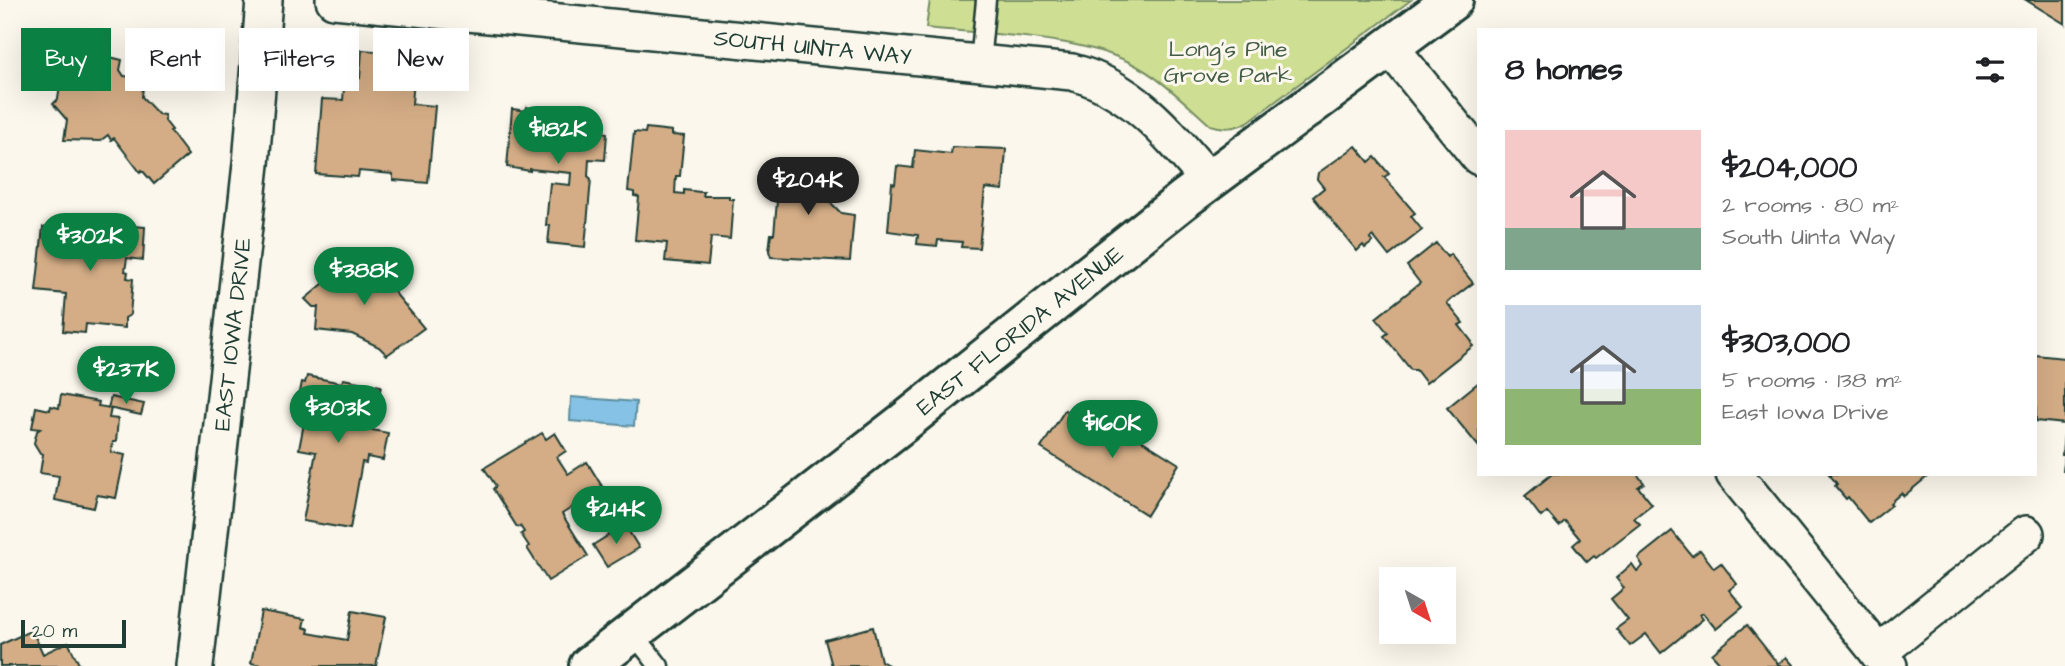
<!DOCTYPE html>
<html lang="en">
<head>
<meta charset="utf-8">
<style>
	:root { --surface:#fff; --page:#f6f6f6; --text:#202124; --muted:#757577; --accent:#0b8043 }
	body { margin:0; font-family:"Architects Daughter",sans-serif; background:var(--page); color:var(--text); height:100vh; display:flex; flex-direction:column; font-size:26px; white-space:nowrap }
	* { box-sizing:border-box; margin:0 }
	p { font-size:23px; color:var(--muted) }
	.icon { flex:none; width:38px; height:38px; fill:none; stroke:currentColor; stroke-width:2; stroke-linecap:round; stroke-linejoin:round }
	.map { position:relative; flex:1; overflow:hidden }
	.side { position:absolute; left:1477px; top:28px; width:560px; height:448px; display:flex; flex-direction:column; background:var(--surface); border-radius:0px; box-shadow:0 7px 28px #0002 }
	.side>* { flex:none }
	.guide { position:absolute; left:21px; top:28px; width:665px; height:63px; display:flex; gap:14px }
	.needle { width:46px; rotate:141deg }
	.fabs { position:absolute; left:1379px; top:567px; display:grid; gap:14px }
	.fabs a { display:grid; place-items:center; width:77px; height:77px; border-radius:0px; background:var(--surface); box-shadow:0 7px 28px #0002; font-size:35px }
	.scale { position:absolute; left:21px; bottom:18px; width:105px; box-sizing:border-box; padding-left:7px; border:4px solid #1f3d34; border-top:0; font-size:19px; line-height:24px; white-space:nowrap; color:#1f3d34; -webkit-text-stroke:5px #fbf7ec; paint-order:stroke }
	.price { position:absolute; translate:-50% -60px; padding:0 16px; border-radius:24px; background:var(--accent); color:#fff; font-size:23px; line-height:46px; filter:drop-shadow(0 2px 4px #0008) }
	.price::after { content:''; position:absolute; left:50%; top:42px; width:21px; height:16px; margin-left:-10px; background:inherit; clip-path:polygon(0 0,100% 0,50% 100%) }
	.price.current { background:#222; color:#fff }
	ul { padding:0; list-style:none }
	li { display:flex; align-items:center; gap:21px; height:175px; padding:0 28px }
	li span { display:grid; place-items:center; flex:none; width:196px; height:140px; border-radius:0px; color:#555 }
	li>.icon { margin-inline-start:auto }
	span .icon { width:84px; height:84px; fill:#fffc; stroke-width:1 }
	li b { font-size:30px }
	h2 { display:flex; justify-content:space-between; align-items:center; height:84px; padding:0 28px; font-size:30px }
	.tag { padding:0 24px; border-radius:0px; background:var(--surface); box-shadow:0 7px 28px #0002; font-size:24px; line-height:63px }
	.tag.current { background:var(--accent); color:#fff }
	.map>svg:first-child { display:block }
	.green { fill:#cede92; stroke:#768e63; stroke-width:2 }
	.water { fill:#85c2e5; stroke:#5c8d9e; stroke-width:2 }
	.building { fill:#d4ad86; stroke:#1f3d34; stroke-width:2 }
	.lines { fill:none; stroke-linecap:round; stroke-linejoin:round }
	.lane-casing { stroke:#1f3d34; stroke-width:23 }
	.street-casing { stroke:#1f3d34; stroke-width:40 }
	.secondary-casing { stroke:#1f3d34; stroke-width:44 }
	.lane { stroke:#fbf7ec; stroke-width:18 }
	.street { stroke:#fbf7ec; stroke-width:35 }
	.secondary { stroke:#fbf7ec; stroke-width:38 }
	.labels { text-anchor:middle; stroke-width:6; stroke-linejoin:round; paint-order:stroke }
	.street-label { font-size:23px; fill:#1f3d34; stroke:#fbf7ec }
	.park-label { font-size:23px; fill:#425d47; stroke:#fbf7ec }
</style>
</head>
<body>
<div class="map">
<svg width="2065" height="666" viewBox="0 0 2065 666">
	<rect width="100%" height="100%" fill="#fbf7ec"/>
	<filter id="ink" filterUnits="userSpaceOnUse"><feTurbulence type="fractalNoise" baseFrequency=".0143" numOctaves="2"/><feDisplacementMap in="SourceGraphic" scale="14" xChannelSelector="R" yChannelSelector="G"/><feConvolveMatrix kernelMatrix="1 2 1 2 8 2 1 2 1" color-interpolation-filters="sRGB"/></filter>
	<g filter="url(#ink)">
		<path class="green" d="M930,0h481l-163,122c-14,7 -24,7 -38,3 -26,-23 -50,-48 -81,-63 -53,-26 -143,-28 -203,-34z"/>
		<path class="water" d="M571,397l65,5 -2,24 -64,-5z"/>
		<g class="building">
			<path d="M2026,0h39v24z"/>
			<path d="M362,50l48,4 -2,24 6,1 -2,25 23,2 -7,77 -35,-3v-6l-34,-3 -1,6 -42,-3 6,-75 21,1 2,-24 15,2z"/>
			<path d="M106,52l4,5 12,3 -2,10 4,6 20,2 -2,19 16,17 7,1v6l7,9 -2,1 18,24 -34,29 -12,-14 -2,2 -26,-34 -3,2 -3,-5 -8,6 -36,-1 3,-20 -14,-16 5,-5 2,-13 12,2 12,-10 -3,-5z"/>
			<path d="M527,107l4,2 24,1 -1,2 12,2v7l19,2 -1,9 3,1 1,-4 19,4 -2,27 -16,-1 -1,17 3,3 -6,68 -37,-4 2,-18h-4l4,-42 20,2 1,-12 -41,-4v2l-23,-4 5,-58 14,2z"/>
			<path d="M646,128l26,3v4l12,1 -4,40h-4l-1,17 9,1v-4l16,2h4l-1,4h26v3h4l-3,40 -19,-2 -3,28 -43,-4 2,-18 -32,-3 4,-43 -5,-1v-4l-6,-1 6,-59 11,1z"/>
			<path d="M1356,146l13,16 6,-5 14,17 -5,3 31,36 -4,3 11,14 -33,26 -16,-20 -3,3 3,3 -8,6 -2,-3 -6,6 -44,-54 11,-9 -7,-9 1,-6z"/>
			<path d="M952,147l54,2 -3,41 -18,-2 -6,60 -18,-1 1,-5 -24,-2 -1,6 -20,-2 1,-9 -30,-4 4,-48 3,1 2,-18 16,2 2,-18 36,4z"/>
			<path d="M802,164l24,3 -2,29 17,17 13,2 -4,46 -79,-4 -2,-6 2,-17h3l3,-33 -7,-1 3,-35 29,3z"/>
			<path d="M118,225l27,2 -2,33 -16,-2 -2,13 3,1 -1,6 6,1 -3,36 -5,3v10l-39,-4 -1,9 -22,-2 3,-37 -30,-3 7,-64 54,3 1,-4 19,2z"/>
			<path d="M1436,243l11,14 3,-3 23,29 -26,20 16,20 -4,2 13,17 -1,1 2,3 -47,37 -10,-13h-5l-27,-34 4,-3 -12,-15 44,-35 -13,-17z"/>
			<path d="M361,252l63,76 -37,27 -8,-8 -27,-13 -36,-4 2,-23h-5l-8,-8z"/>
			<path d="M2035,355l29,3 1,-3v116h-2l2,-16h-3l3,-31 -29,-3z"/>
			<path d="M307,376l35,7 1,-4 38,7 -9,44 16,3 -5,27 -16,-3 -1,6 -4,-1 -12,67 -47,-8 13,-69 -17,-3 8,-41 -6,-1 1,-4 -4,-1 4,-20 3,1z"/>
			<path d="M1479,382v65l-32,-39z"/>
			<path d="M61,395l38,7 -1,4 13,2 -2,10 9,1 -2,23h-3l-2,10 14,3 -9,43 -19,-3 -3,13 -39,-8 4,-24 -19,-3 3,-19 -3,-1 -6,-10 3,-12 3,-2 -8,-1 4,-21 14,3 1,-4 8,2z"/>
			<path d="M111,397l33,7 -3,11 -33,-7z"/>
			<path d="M1065,410l38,25 11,-12 65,41 -32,51 -106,-67z"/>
			<path d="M542,433l4,6 9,-6 11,18 -9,6 11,17 19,-12 16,26 -41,26 26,42 -40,25 -21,-33 2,-2 -8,-12 3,-2 -4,-6 -3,1 -24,-38 3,-3 -12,-18z"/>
			<path d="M1552,474h85l7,9 -6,4 14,17 -18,14 6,6 -44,34 -2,-2 -7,6 -14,-17 7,-6 -15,-18 -6,5 -12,-14 -6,5 -16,-21z"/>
			<path d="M1829,474h95l3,3 -23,19 -3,-3 -11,10 2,2 -23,18 -21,-26 -2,2 -11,-13 2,-2z"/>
			<path d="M625,525l14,23 -32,19 -14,-22z"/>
			<path d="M1672,531l20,25 8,-6 14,18 7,-5 16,21 -8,6 14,17 -27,22 -13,-16 -3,2 3,4 -42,34 -15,-19 -16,12 -14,-17 12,-9 -17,-21 13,-11 -8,-10 16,-14 5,7 6,-5 -5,-8z"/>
			<path d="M261,611l44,8 -2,8 6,2 -1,4 39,7 5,-29 34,6 -10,49h-111l-14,-3z"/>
			<path d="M1747,625l31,39 8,-7 8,9h-71l-11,-12z"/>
			<path d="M873,627l8,34 9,5h-58l-7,-26z"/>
			<path d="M32,630l11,24 25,-12 12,24h-80v-21z"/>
		</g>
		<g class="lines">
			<g class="lane-casing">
				<g id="lane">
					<path d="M980,63l6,-63"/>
					<path d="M633,633l26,33"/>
				</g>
			</g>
			<g class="street-casing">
				<g id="street">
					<path id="s1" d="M334,0l738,72c61,16 98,63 137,109"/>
					<path d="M1391,48l88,109"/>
					<path d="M1734,474l155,192"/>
					<path d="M1878,653l148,-119"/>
					<path id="s2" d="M195,666l56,-502 13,-164"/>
				</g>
			</g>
			<g class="secondary-casing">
				<g id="secondary">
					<path id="s3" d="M589,666l314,-243 280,-223 270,-200"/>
				</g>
			</g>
			<use href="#lane" class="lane"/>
			<use href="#street" class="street"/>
			<use href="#secondary" class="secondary"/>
		</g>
	</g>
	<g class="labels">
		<g class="street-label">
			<text dy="8" stroke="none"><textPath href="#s1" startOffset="481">SOUTH UINTA WAY</textPath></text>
			<text dy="8" stroke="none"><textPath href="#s3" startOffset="546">EAST FLORIDA AVENUE</textPath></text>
			<text dy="8" stroke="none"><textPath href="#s2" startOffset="334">EAST IOWA DRIVE</textPath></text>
		</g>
		<g class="park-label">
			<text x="1228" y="56">Long's Pine<tspan x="1228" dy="26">Grove Park</tspan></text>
		</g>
	</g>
</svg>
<div class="fabs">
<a><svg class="needle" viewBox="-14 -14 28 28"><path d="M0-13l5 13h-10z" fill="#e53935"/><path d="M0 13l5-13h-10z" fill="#757577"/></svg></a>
</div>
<div class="scale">20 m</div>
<b class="price" style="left:558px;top:166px">$182K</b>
<b class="price current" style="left:808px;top:217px">$204K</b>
<b class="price" style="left:90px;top:273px">$302K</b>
<b class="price" style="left:364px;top:307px">$388K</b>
<b class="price" style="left:126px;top:406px">$237K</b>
<b class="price" style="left:338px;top:445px">$303K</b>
<b class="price" style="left:1112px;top:460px">$160K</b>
<b class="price" style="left:616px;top:546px">$214K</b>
<div class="guide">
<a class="tag current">Buy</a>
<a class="tag">Rent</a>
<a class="tag">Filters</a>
<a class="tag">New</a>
</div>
<section class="side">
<h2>8 homes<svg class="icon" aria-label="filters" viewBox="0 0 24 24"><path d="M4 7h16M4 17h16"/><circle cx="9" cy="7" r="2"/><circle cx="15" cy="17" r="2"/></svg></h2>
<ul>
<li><span style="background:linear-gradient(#f6c9c9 70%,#7fa58c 0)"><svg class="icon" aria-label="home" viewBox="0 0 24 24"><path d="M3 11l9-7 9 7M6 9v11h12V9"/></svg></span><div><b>$204,000</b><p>2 rooms · 80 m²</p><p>South Uinta Way</p></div></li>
<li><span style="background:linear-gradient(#c9d6e8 60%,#8fb573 0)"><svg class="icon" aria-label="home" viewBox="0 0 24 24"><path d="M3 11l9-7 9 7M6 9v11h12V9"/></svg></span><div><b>$303,000</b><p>5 rooms · 138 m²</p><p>East Iowa Drive</p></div></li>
</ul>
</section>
</div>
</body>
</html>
